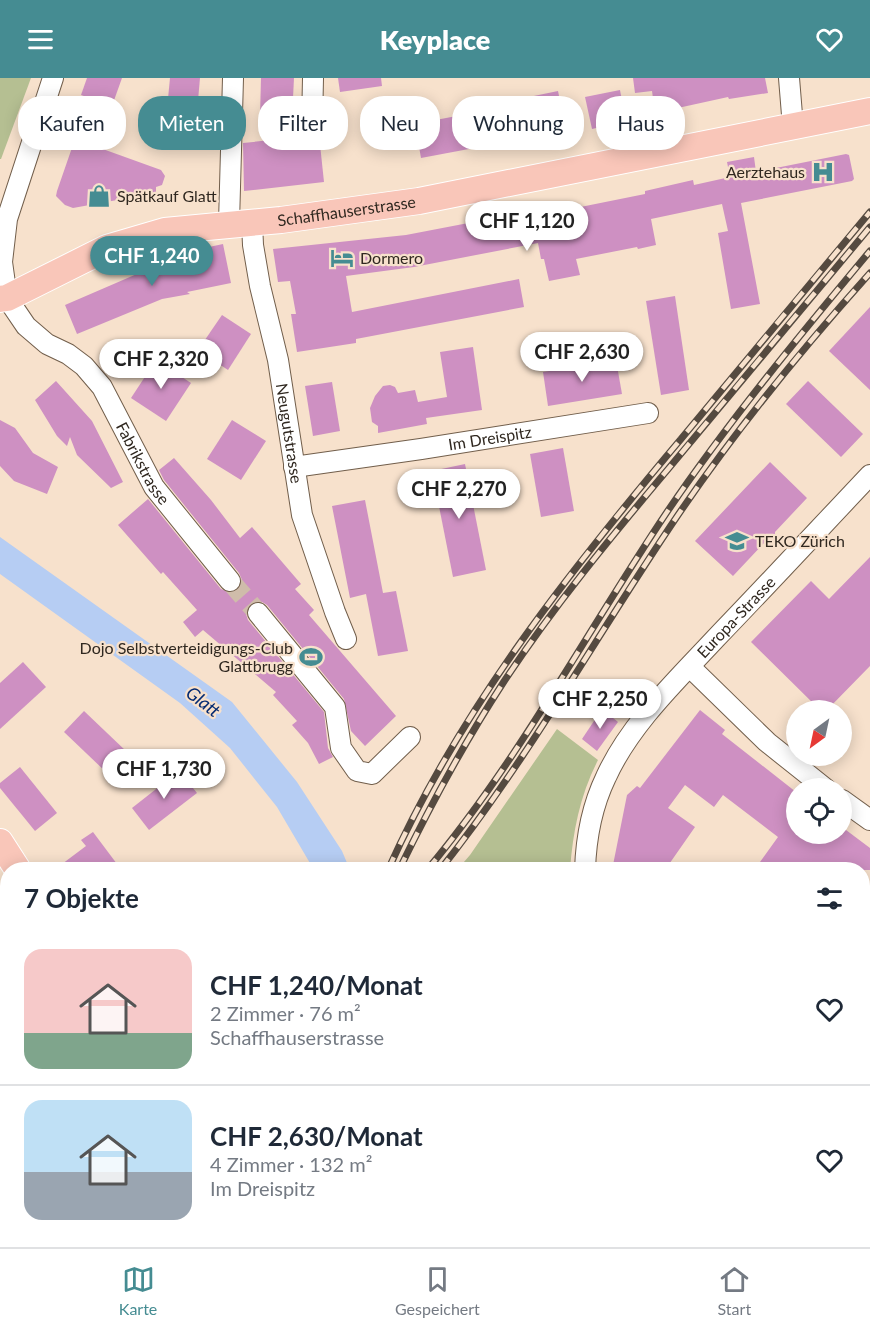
<!DOCTYPE html>
<html lang="de">
<head>
<meta charset="utf-8">
<style>
	:root { --surface:#fff; --page:#f2f2f3; --text:#1f2937; --muted:#747a83; --line:#e0e1e3; --accent:#458c92 }
	body { margin:0; font-family:Lato,sans-serif; background:var(--page); color:var(--text); height:100vh; display:flex; flex-direction:column; font-size:22px; white-space:nowrap }
	* { box-sizing:border-box; margin:0 }
	p { font-size:20px; color:var(--muted) }
	.icon { flex:none; width:33px; height:33px; fill:none; stroke:currentColor; stroke-width:2; stroke-linecap:round; stroke-linejoin:round }
	.map { position:relative; flex:1; overflow:hidden }
	.side { position:absolute; left:0px; top:784px; width:870px; height:386px; display:flex; flex-direction:column; background:var(--surface); border-radius:24px 24px 0 0; box-shadow:0 3px 15px #0003 }
	.side>* { flex:none }
	.guide { position:absolute; left:18px; top:18px; width:834px; height:54px; display:flex; gap:12px }
	.needle { width:39px; rotate:213deg }
	.controls { position:absolute; left:786px; top:622px; display:grid; gap:12px }
	.controls a { display:grid; place-items:center; width:66px; height:66px; border-radius:50%; background:var(--surface); box-shadow:0 3px 15px #0003; font-size:30px }
	.price { position:absolute; translate:-50% -51px; padding:0 14px; border-radius:21px; background:#fff; color:#222; font-size:20px; line-height:39px; filter:drop-shadow(0 2px 3px #0008) }
	.price::after { content:''; position:absolute; left:50%; top:36px; width:18px; height:14px; margin-left:-9px; background:inherit; clip-path:polygon(0 0,100% 0,50% 100%) }
	.price.active { background:var(--accent); color:#fff }
	ul { padding:0; list-style:none }
	li { display:flex; align-items:center; gap:18px; height:150px; padding:0 24px }
	li+li { border-top:2px solid var(--line) }
	li span { display:grid; place-items:center; flex:none; width:168px; height:120px; border-radius:18px; color:#555 }
	li>.icon { margin-inline-start:auto }
	span .icon { width:72px; height:72px; fill:#fffc; stroke-width:1 }
	li b { font-size:26px }
	h2 { display:flex; justify-content:space-between; align-items:center; height:72px; padding:0 24px; font-size:26px }
	.tag { padding:0 21px; border-radius:24px; background:var(--surface); box-shadow:0 3px 15px #0003; font-size:21px; line-height:54px }
	.tag.active { background:var(--accent); color:#fff }
	header { display:flex; justify-content:space-between; align-items:center; height:78px; padding:0 24px; background:var(--accent); color:#fff; font-size:27px; font-weight:800 }
	.tabs { display:flex; justify-content:space-around; align-items:center; height:84px; border-top:2px solid var(--line); background:var(--surface); font-size:16px; color:var(--muted) }
	.tabs a { display:grid; justify-items:center; gap:3px }
	.tabs .active { color:var(--accent) }
	.map>svg:first-child { display:block }
	.green { fill:#b5bf92 }
	.water { fill:#b6cdf3 }
	.building { fill:#ce90c2 }
	.lines { fill:none; stroke-linecap:round; stroke-linejoin:round }
	.minor-tunnel { stroke:#cfbcaa; stroke-width:20; stroke-dasharray:20 10; stroke-linecap:butt }
	.minor-casing { stroke:#715e4b; stroke-width:22 }
	.major-casing { stroke:#fff; stroke-width:28 }
	.minor { stroke:#fff; stroke-width:20 }
	.major { stroke:#f9c6b9; stroke-width:26 }
	.rail-casing { stroke:#554a40; stroke-width:7 }
	.rail { stroke:#f7e1cc; stroke-width:4.5; stroke-dasharray:14; stroke-linecap:butt }
	.labels { text-anchor:middle; stroke-width:4.5; stroke-linejoin:round; paint-order:stroke }
	.poi-label { font-size:16px; fill:#302820; stroke:#f7e1cc; text-anchor:start }
	.street-label { font-size:16px; fill:#302820; stroke:#f7e1cc }
	.water-label { font-size:18px; font-style:italic; fill:#042a71; stroke:#f7e1cc }
</style>
</head>
<body>
<header><svg class="icon" aria-label="menu" viewBox="0 0 24 24"><path d="M4 6h16M4 12h16M4 18h16"/></svg>Keyplace<svg class="icon" aria-label="heart" viewBox="0 0 24 24"><path d="M12 20l-8-8c-3-5 5-10 8-4 3-6 11-1 8 4z"/></svg></header>
<div class="map">
<svg width="870" height="1169" viewBox="0 0 870 1169">
	<rect width="100%" height="100%" fill="#f7e1cc"/>
	<g class="green">
		<path d="M0,0h31l-30,81h-1z"/>
		<path d="M557,651l41,31c-18,35 -25,71 -28,110h-113l13,-15z"/>
	</g>
	<path class="water" d="M0,459l232,165 65,80 45,69 8,19h-36l-37,-63 -47,-59 -50,-45 -180,-129z"/>
	<g class="building">
		<path d="M87,0h35l-10,28 -31,-11z"/>
		<path d="M170,0h30l-3,34 -30,-3z"/>
		<path d="M261,0h33l-2,40 -32,-2z"/>
		<path d="M338,0h43l1,8 -42,6z"/>
		<path d="M633,0h132l3,15 -39,6 -1,-2 -73,16 -3,-22 -17,2z"/>
		<path d="M620,12l6,31 -34,8 -7,-32z"/>
		<path d="M558,13l8,39 -29,6 -8,-39z"/>
		<path d="M498,19l8,45 -85,16 -6,-34 57,-11 -2,-11z"/>
		<path d="M319,57l5,47 -80,9 -1,-48z"/>
		<path d="M75,61l86,31 4,6 -3,9 -6,2v6l-83,15 -8,-3 -9,-9 1,-5z"/>
		<path d="M846,76l3,1 5,24 -2,2 -111,22 19,101 -29,5 -13,-76 10,-2 -6,-27 -71,15 5,26 -18,4 -1,-2 -61,12 4,16 -31,6 -5,-22h-3l-3,-16 -124,24 -68,9 6,36 167,-33 5,28 -168,32v4l-59,9 -6,-38h5l-6,-33 -12,1 -5,-33 133,-14 104,-20 1,6 134,-27v-3l48,-11 1,5 36,-8 -3,-15 27,-5 2,15z"/>
		<path d="M223,166l8,39 -44,9 3,2 -28,5 -85,35 -12,-29 95,-41 -1,-6 36,-6v-2z"/>
		<path d="M675,218l14,94 -28,5 -15,-94z"/>
		<path d="M870,229v83l-41,-39z"/>
		<path d="M222,237l29,19 -23,36 -30,-20z"/>
		<path d="M473,269l9,63 -56,8 1,6 -49,9v-7l-6,-4 -2,-14 5,-12 8,-10 7,-1 5,2 3,6 17,-3 3,12 29,-5 -7,-45z"/>
		<path d="M156,282l35,23 -25,38 -35,-23z"/>
		<path d="M616,282l6,34 -74,12 -5,-34z"/>
		<path d="M56,303l36,40 31,61 -12,6 -34,-33 -7,-18 -3,9 -10,-10 -22,-36z"/>
		<path d="M808,303l55,53 -22,23 -55,-53z"/>
		<path d="M332,304l8,49 -27,5 -8,-50z"/>
		<path d="M0,342l15,8 18,25 25,14 -11,27 -33,-13 -14,-15z"/>
		<path d="M232,342l34,21 -25,39 -34,-21z"/>
		<path d="M563,370l11,63 -33,6 -11,-63z"/>
		<path d="M174,380l37,42 29,38 12,-11 49,57 -6,5 19,21 -5,5 87,101 -31,30 -14,-15 -7,-32 -77,-94 -5,-3 -7,-1 -8,7 -1,6 2,6 76,92 4,36 5,9 -14,7 -11,-21 -16,-18 5,-4 -24,-26 3,-3 -73,-62 -8,7 -12,-15 14,-12 -34,-38 -2,2 -43,-49 30,-26 73,90 10,4 7,-3 4,-10 -3,-7 -75,-93 -5,-10z"/>
		<path d="M770,384l37,36 -32,34v10h-10l-32,34 -38,-35z"/>
		<path d="M465,386l21,106 -33,7 -21,-106z"/>
		<path d="M365,422l18,93 13,-2 12,60 -30,5 -12,-62 -16,4 -18,-92z"/>
		<path d="M870,479v109l-44,45h-5l-70,-69 60,-61 18,18z"/>
		<path d="M23,584l23,25 -46,42v-46z"/>
		<path d="M602,631l16,13 -21,29 -15,-12z"/>
		<path d="M700,632l25,20 -3,4 74,58v42h46v-7l28,21v22h-99l-11,-8 18,-25 -55,-42 -9,12 -29,-22 -17,23 27,19 -30,43h-53l15,-75 10,-9 3,2z"/>
		<path d="M84,633l43,41 -20,21 -43,-41z"/>
		<path d="M20,689l37,46 -22,18 -35,-43v-5z"/>
		<path d="M179,693l18,22 -48,37 -17,-22z"/>
		<path d="M93,754l24,32 -8,6h-55l32,-24 -5,-6z"/>
	</g>
	<g class="lines">
		<path class="minor-tunnel" d="M230,503l28,32"/>
		<g class="minor-casing">
			<g id="minor">
				<path id="s1" d="M53,0l-46,141 -5,43 5,36 19,28 21,18 21,10 16,12 18,21 52,100 76,94"/>
				<path d="M789,0l4,49"/>
				<path d="M312,47l1,-47"/>
				<path d="M229,145l4,-145"/>
				<path id="s2" d="M252,145l1,22 7,41 18,74 24,155 33,97 11,27"/>
				<path id="s3" d="M294,389l127,-18 227,-36"/>
				<path d="M258,535l77,94 6,41 16,23 15,3 38,-37"/>
				<path d="M690,589l77,75 59,47"/>
				<path d="M842,722l28,20"/>
				<path id="s4" d="M585,792c1,-32 7,-64 21,-93 24,-53 71,-97 110,-139 52,-54 103,-109 154,-163"/>
				<path d="M862,1091l8,-4"/>
				<path d="M689,1162l2,7"/>
				<path d="M744,1169l1,-7"/>
			</g>
		</g>
		<g class="major-casing">
			<g id="major">
				<path id="s5" d="M0,221l7,-1 100,-50 58,-17 116,-11 138,-19 451,-90"/>
				<path d="M0,764l18,28"/>
				<path d="M153,1162l2,7"/>
			</g>
		</g>
		<use href="#minor" class="minor"/>
		<use href="#major" class="major"/>
		<g class="rail-casing">
			<g id="rail">
				<path d="M388,792c72,-161 180,-297 293,-431 63,-76 126,-152 189,-227"/>
				<path d="M399,792c31,-64 65,-127 104,-187 50,-76 108,-146 166,-215 67,-81 134,-161 201,-241"/>
				<path d="M427,792c93,-111 160,-239 240,-358 62,-91 132,-176 203,-261"/>
				<path d="M440,792c89,-112 158,-237 238,-355 58,-85 123,-165 192,-242"/>
				<path d="M0,1153l8,-5"/>
				<path d="M0,1165l8,-5"/>
				<path d="M278,1169l1,-7"/>
				<path d="M287,1169l1,-7"/>
			</g>
		</g>
		<use href="#rail" class="rail"/>
	</g>
	<defs>
		<g id="hospital-bare" transform="scale(1.8)"><path d="M-5-5h3v3.5h4V-5h3V5h-3V1.5h-4V5h-3Z" fill="#458c92" stroke="#f7e1cc" stroke-width="2.5" paint-order="stroke"/></g>
		<g id="shop-bare" transform="scale(1.8)"><path d="M-5-2.5h2.3a2.7 3.5 0 0 1 5.4 0H5L5.5 6h-11ZM-1.5-2.5h3a1.5 2.3 0 0 0-3 0Z" fill="#458c92" stroke="#f7e1cc" stroke-width="2.5" paint-order="stroke"/></g>
		<g id="hotel-bare" transform="scale(1.8)"><path d="M-6-4.5h1.5V1H6V5H4.5V3h-9V5H-6ZM-4 0a1.8 1.8 0 1 1 3.6 0ZM.5 0V-2.5h3Q6-2.5 6 0Z" fill="#458c92" stroke="#f7e1cc" stroke-width="2.5" paint-order="stroke"/></g>
		<g id="university-bare" transform="scale(1.8)"><path d="M0-5L7-2L0 1L-7-2ZM-4 1L0 2.5L4 1V4Q0 6-4 4Z" fill="#458c92" stroke="#f7e1cc" stroke-width="2.5" paint-order="stroke"/></g>
		<g id="stadium-bare" transform="scale(1.8)"><path d="M0-5a6.5 5 0 1 0 0 10a6.5 5 0 1 0 0-10ZM-3.5-1.8h7v3.6h-7Z" fill="#458c92" stroke="#f7e1cc" stroke-width="2.5" paint-order="stroke"/></g>
	</defs>
	<g fill-rule="evenodd">
		<use href="#hospital-bare" x="823" y="94"/>
		<use href="#shop-bare" x="99" y="118"/>
		<use href="#hotel-bare" x="342" y="180"/>
		<use href="#university-bare" x="737" y="463"/>
		<use href="#stadium-bare" x="311" y="579"/>
	</g>
	<g class="labels">
		<g class="poi-label">
			<text x="805" y="100" text-anchor="end">Aerztehaus</text>
			<text x="117" y="124">Spätkauf Glatt</text>
			<text x="360" y="186">Dormero</text>
			<text x="755" y="469">TEKO Zürich</text>
			<text x="293" y="576" text-anchor="end">Dojo Selbstverteidigungs-Club<tspan x="293" dy="18">Glattbrugg</tspan></text>
		</g>
		<g class="street-label">
			<text dy="6" stroke="none"><textPath href="#s5" startOffset="362">Schaffhauserstrasse</textPath></text>
			<text dy="6" stroke="none"><textPath href="#s2" startOffset="214">Neugutstrasse</textPath></text>
			<text dy="6" stroke="none"><textPath href="#s3" startOffset="198">Im Dreispitz</textPath></text>
			<text dy="6" stroke="none"><textPath href="#s1" startOffset="447">Fabrikstrasse</textPath></text>
			<text dy="6" stroke="none"><textPath href="#s4" startOffset="303">Europa-Strasse</textPath></text>
		</g>
		<g class="water-label">
			<text transform="translate(203 624) rotate(37)" y="6">Glatt</text>
		</g>
	</g>
</svg>
<div class="controls">
<a><svg class="needle" viewBox="-14 -14 28 28"><path d="M0-13l5 13h-10z" fill="#e53935"/><path d="M0 13l5-13h-10z" fill="#747a83"/></svg></a>
<a><svg class="icon" aria-label="locate" viewBox="0 0 24 24"><circle cx="12" cy="12" r="6"/><path d="M12 2v4M12 18v4M2 12h4M18 12h4"/></svg></a>
</div>
<b class="price" style="left:527px;top:174px">CHF 1,120</b>
<b class="price active" style="left:152px;top:209px">CHF 1,240</b>
<b class="price" style="left:582px;top:305px">CHF 2,630</b>
<b class="price" style="left:161px;top:312px">CHF 2,320</b>
<b class="price" style="left:459px;top:442px">CHF 2,270</b>
<b class="price" style="left:600px;top:652px">CHF 2,250</b>
<b class="price" style="left:164px;top:722px">CHF 1,730</b>
<div class="guide">
<a class="tag">Kaufen</a>
<a class="tag active">Mieten</a>
<a class="tag">Filter</a>
<a class="tag">Neu</a>
<a class="tag">Wohnung</a>
<a class="tag">Haus</a>
</div>
<section class="side">
<h2>7 Objekte<svg class="icon" aria-label="filters" viewBox="0 0 24 24"><path d="M4 7h16M4 17h16"/><circle cx="9" cy="7" r="2"/><circle cx="15" cy="17" r="2"/></svg></h2>
<ul>
<li><span style="background:linear-gradient(#f6c9c9 70%,#7fa58c 0)"><svg class="icon" aria-label="home" viewBox="0 0 24 24"><path d="M3 11l9-7 9 7M6 9v11h12V9"/></svg></span><div><b>CHF 1,240/Monat</b><p>2 Zimmer · 76 m²</p><p>Schaffhauserstrasse</p></div><svg class="icon" aria-label="heart" viewBox="0 0 24 24"><path d="M12 20l-8-8c-3-5 5-10 8-4 3-6 11-1 8 4z"/></svg></li>
<li><span style="background:linear-gradient(#bfe0f5 60%,#9aa5b1 0)"><svg class="icon" aria-label="home" viewBox="0 0 24 24"><path d="M3 11l9-7 9 7M6 9v11h12V9"/></svg></span><div><b>CHF 2,630/Monat</b><p>4 Zimmer · 132 m²</p><p>Im Dreispitz</p></div><svg class="icon" aria-label="heart" viewBox="0 0 24 24"><path d="M12 20l-8-8c-3-5 5-10 8-4 3-6 11-1 8 4z"/></svg></li>
</ul>
</section>
</div>
<nav class="tabs">
<a class="active"><svg class="icon" aria-label="map" viewBox="0 0 24 24"><path d="M3 6l6-2 6 2 6-2v14l-6 2-6-2-6 2zM9 4v14M15 6v14"/></svg>Karte</a>
<a><svg class="icon" aria-label="saved" viewBox="0 0 24 24"><path d="M7 4h10v16l-5-4-5 4z"/></svg>Gespeichert</a>
<a><svg class="icon" aria-label="home" viewBox="0 0 24 24"><path d="M3 11l9-7 9 7M6 9v11h12V9"/></svg>Start</a>
</nav>
</body>
</html>
